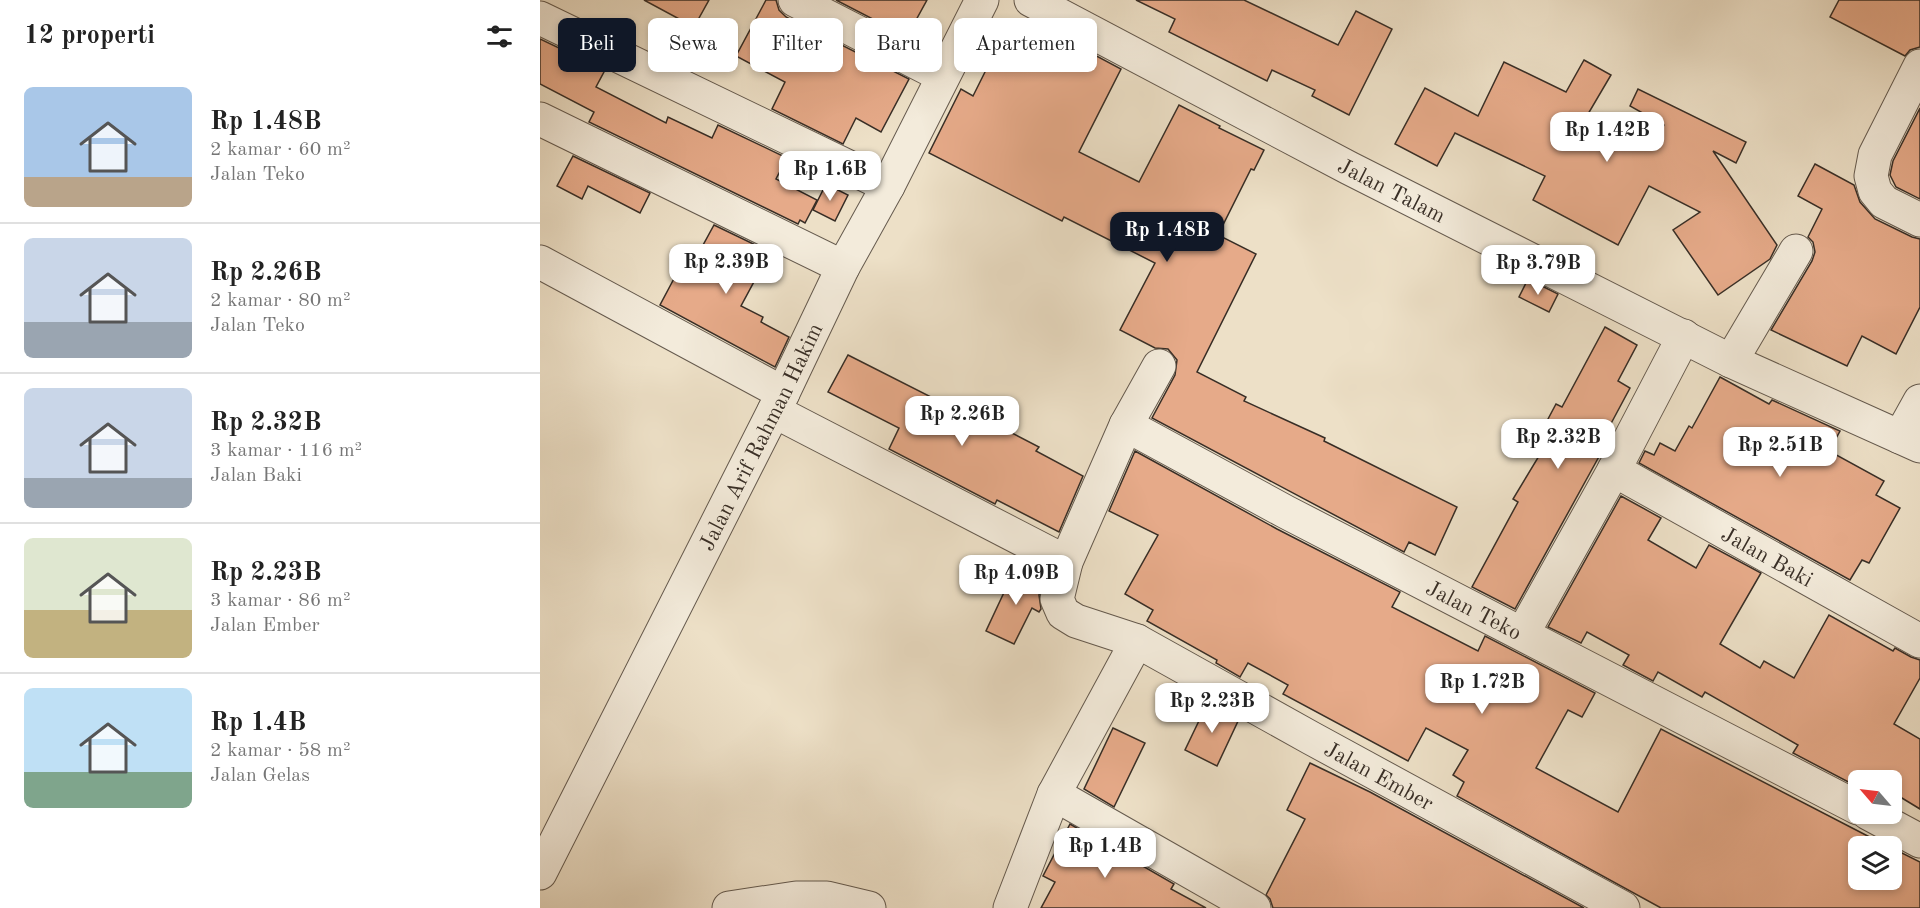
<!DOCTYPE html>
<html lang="id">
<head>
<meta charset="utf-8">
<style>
	:root { --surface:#fff; --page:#f6f6f6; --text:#222; --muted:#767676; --line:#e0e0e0; --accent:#111827 }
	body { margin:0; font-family:"Old Standard TT",serif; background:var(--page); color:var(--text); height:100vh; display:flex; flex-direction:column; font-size:22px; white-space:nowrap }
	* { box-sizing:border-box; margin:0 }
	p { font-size:20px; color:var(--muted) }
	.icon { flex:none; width:33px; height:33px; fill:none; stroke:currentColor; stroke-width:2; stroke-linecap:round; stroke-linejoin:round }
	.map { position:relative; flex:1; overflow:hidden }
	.panel { display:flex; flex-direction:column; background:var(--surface); width:540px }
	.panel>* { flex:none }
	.top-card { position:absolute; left:18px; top:18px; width:570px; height:54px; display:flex; gap:12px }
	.needle { width:39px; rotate:298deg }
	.tools { position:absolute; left:1308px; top:770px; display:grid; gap:12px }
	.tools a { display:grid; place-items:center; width:54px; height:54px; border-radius:9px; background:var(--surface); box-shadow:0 3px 9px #0003; font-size:30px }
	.price { position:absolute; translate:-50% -51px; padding:0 14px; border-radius:12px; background:#fff; color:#222; font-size:20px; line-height:39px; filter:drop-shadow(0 2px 3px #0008) }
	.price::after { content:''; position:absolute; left:50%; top:36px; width:18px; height:14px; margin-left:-9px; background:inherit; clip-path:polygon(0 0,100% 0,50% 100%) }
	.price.active { background:var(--accent); color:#fff }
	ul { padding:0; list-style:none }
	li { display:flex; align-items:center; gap:18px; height:150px; padding:0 24px }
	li+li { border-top:2px solid var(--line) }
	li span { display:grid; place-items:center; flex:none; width:168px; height:120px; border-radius:9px; color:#555 }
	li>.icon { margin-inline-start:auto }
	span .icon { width:72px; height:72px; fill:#fffc; stroke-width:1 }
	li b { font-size:26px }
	h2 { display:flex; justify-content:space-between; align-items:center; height:72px; padding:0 24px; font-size:26px }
	.chip { padding:0 21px; border-radius:9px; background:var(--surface); box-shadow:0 3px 9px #0003; font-size:21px; line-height:54px }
	.chip.active { background:var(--accent); color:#fff }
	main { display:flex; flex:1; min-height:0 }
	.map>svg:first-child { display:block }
	.building { fill:#e6aa89; stroke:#382e26; stroke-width:1.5 }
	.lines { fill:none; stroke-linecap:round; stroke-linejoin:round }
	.minor-casing { stroke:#655a4e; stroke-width:35 }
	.minor { stroke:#f3ebdb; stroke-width:33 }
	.labels { text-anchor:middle; stroke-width:5; stroke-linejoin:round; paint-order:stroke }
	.street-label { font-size:22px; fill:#382e26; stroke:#f3ebdb }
</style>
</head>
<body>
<main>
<section class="panel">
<h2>12 properti<svg class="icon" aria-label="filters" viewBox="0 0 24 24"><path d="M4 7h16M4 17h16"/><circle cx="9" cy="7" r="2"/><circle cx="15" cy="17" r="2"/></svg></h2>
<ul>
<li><span style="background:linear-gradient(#a9c7e8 75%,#b9a48a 0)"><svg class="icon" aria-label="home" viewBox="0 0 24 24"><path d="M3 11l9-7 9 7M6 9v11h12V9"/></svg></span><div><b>Rp 1.48B</b><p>2 kamar · 60 m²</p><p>Jalan Teko</p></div></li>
<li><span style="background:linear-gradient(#c9d6e8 70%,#9aa5b1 0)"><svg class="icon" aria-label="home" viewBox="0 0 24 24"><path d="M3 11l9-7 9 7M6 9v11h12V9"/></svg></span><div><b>Rp 2.26B</b><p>2 kamar · 80 m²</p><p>Jalan Teko</p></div></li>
<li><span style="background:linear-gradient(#c9d6e8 75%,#9aa5b1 0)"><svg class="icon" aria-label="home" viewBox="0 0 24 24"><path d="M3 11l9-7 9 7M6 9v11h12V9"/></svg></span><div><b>Rp 2.32B</b><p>3 kamar · 116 m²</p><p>Jalan Baki</p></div></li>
<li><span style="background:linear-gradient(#dfe7d0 60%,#c2b280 0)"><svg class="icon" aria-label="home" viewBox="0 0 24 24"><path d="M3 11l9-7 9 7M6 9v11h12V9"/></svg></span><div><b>Rp 2.23B</b><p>3 kamar · 86 m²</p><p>Jalan Ember</p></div></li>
<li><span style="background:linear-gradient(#bfe0f5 70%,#7fa58c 0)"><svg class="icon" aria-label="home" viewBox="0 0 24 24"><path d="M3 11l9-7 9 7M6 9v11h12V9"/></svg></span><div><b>Rp 1.4B</b><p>2 kamar · 58 m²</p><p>Jalan Gelas</p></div></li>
</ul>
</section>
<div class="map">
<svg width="1380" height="908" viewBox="0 0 1380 908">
	<rect width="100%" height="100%" fill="#ede0c7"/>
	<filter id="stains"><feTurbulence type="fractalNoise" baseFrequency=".00333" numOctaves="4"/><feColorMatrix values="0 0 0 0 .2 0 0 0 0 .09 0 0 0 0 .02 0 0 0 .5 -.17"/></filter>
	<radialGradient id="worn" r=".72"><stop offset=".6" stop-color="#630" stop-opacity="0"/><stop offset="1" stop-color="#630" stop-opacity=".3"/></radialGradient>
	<g class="building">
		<path d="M104,0h65l-15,27z"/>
		<path d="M226,0h10l3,10 7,7 123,62 -28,53 -25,-14 -13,26 -71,-35 13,-27 -49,-26z"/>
		<path d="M296,0h91l-12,22 16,8 -8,15z"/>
		<path d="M596,0h108l94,45 18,-34 36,18 -43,86 -37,-19 3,-6 -43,-20 -5,11 -98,-49 6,-13z"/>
		<path d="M1299,0h81v47l-10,3 -5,6 -75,-39z"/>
		<path d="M479,22l55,27 2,-4 45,24 -42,83 60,30 40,-77 41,21 -1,2 45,22 -10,20 -3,-1 -33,66 38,19 -59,118 49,25 -2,4 81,37 -1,3 133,66 -22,48 -26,-13 -5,10 -252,-134 23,-43 2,-15 -9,-11 -13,-1 -35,-18 35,-67 -91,-46 -2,4 -133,-68 32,-64 12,7 18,-36 8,4z"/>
		<path d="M0,39l65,31 -9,17 70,36 2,-6 44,21 6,-13 69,33 -11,21 41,21 -12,23 -5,-3 -2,4 -209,-102 5,-10 -54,-28z"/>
		<path d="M1044,60l27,15 -23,39 41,21 24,12 11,-22 -34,-19 8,-17 108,53 -10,21 -23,-12 64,94 -7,14 -52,36 -45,-65 27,-18 -51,-26 -31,59 -85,-45 12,-24 -90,-43 -18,33 -42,-22 30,-56 53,28 26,-54 62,30z"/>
		<path d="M1380,108v91l-24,-12 -6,-12 3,-14z"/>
		<path d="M33,156l77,37 -10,20 -52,-27 -6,13 -25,-13z"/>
		<path d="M1275,164l39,21 6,17 15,17 37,18 8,2v68l-24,47 -34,-18 -15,30 -76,-36 41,-69 3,-9 -2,-10 -5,-5 14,-28 -24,-13z"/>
		<path d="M286,184l22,11 -13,26 -22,-11z"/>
		<path d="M174,225l56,27 -29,54 22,11 -2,5 28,15 -14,30 -115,-62 17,-32 8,5z"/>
		<path d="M988,279l30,15 -9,18 -30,-15z"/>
		<path d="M1065,327l32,18 -19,36 12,7 -23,43 5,2 -97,176 -43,-22 46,-85 -5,-3 26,-43 -8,-5 25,-47 6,3z"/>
		<path d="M308,355l89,45 -4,7 50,26 6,-12 50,26 -3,4 47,25 -24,56 -62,-32 -2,4 -106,-55 10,-21 -71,-36z"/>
		<path d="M1180,377l49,27 3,-4 68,31 -11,20 55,30 -8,14 24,13 -31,55 -7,-3 -12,20 -211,-117 6,-12 9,4 6,-12 15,8 14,-25 3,2z"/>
		<path d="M595,451l142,78 123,63 -8,15 86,44 7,-15 110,57 -13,24 -14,-7 -32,58 82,44 43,-83 226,117h-29v33h34v-31l28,14v46h-259l-204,-112 7,-14 -11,-7 15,-25 -42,-22 -18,33 -125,-67 5,-9 -40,-22 -8,14 -24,-14 1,-3 -70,-39 6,-11 -28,-16 33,-59 -49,-24z"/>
		<path d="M1081,496l40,22 -13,22 48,28 13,-23 52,28 -41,71 40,24 4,-7 30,17 35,-63 64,36 2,-3 16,9 9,3v18l-26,46 26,15v70l-28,-17v-12h-34v7l-65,-34 5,-8 -93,-53 -3,5 -44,-25 -5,9 -30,-16 6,-10 -42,-23 -6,11 -33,-16z"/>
		<path d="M475,569l27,12 -3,14 2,14 -2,3 -7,-4 -18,36 -28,-13z"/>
		<path d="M668,702l31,17 -22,47 -32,-16z"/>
		<path d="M573,728l32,15 -31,64 -30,-18z"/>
		<path d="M770,763l60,29 214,116h-311l-3,-9 -4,-4 39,-76 -18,-9z"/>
		<path d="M530,824l104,60 -3,5 35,19h-165l14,-26 -12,-6z"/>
	</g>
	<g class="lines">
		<g class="minor-casing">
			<g id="minor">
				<path d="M255,0l148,76"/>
				<path id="s1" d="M491,0l318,168 382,193 189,85"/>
				<path d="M0,18l348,168"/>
				<path d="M1380,66l-45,89 -4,21 4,15 9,11 36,18"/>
				<path d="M0,119l303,148"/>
				<path d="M0,262l243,131"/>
				<path d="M1191,361l65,-110"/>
				<path id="s2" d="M619,366l-33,59 -60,137 -9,37 6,14 13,8 61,20 174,97 312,170"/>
				<path d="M234,411l292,151"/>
				<path id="s3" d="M586,425l160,87 572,296"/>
				<path d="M1360,437l20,-36"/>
				<path id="s4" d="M1074,470l306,171"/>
				<path d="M983,633l91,-163 70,-134"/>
				<path d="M514,794l200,114"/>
				<path d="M1328,813l52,28"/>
				<path id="s5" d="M0,873l243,-480 60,-126 45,-81 94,-186"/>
				<path d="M189,908l67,-10h31l42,10"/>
				<path d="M470,908l44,-114 83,-153"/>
			</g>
		</g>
		<use href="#minor" class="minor"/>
	</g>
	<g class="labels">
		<g class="street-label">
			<text dy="8" stroke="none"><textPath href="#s1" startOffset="408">Jalan Talam</textPath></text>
			<text dy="8" stroke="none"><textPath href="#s5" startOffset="489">Jalan Arif Rahman Hakim</textPath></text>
			<text dy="8" stroke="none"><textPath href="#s4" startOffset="176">Jalan Baki</textPath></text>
			<text dy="8" stroke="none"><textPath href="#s3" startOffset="394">Jalan Teko</textPath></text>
			<text dy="8" stroke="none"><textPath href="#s2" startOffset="627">Jalan Ember</textPath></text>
		</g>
	</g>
	<rect width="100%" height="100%" filter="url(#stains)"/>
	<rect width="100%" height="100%" fill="url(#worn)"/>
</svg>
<div class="tools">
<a><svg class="needle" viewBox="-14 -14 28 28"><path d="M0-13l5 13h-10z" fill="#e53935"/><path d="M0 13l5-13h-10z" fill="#767676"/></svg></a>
<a><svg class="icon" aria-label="layers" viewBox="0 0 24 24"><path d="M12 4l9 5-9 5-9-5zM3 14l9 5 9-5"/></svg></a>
</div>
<b class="price" style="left:1067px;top:163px">Rp 1.42B</b>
<b class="price" style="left:290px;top:202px">Rp 1.6B</b>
<b class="price active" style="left:627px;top:263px">Rp 1.48B</b>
<b class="price" style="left:186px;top:295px">Rp 2.39B</b>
<b class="price" style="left:998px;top:296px">Rp 3.79B</b>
<b class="price" style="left:422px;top:447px">Rp 2.26B</b>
<b class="price" style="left:1018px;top:470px">Rp 2.32B</b>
<b class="price" style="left:1240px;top:478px">Rp 2.51B</b>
<b class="price" style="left:476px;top:606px">Rp 4.09B</b>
<b class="price" style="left:942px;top:715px">Rp 1.72B</b>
<b class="price" style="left:672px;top:734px">Rp 2.23B</b>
<b class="price" style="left:565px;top:879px">Rp 1.4B</b>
<div class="top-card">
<a class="chip active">Beli</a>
<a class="chip">Sewa</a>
<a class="chip">Filter</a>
<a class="chip">Baru</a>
<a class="chip">Apartemen</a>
</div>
</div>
</main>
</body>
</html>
